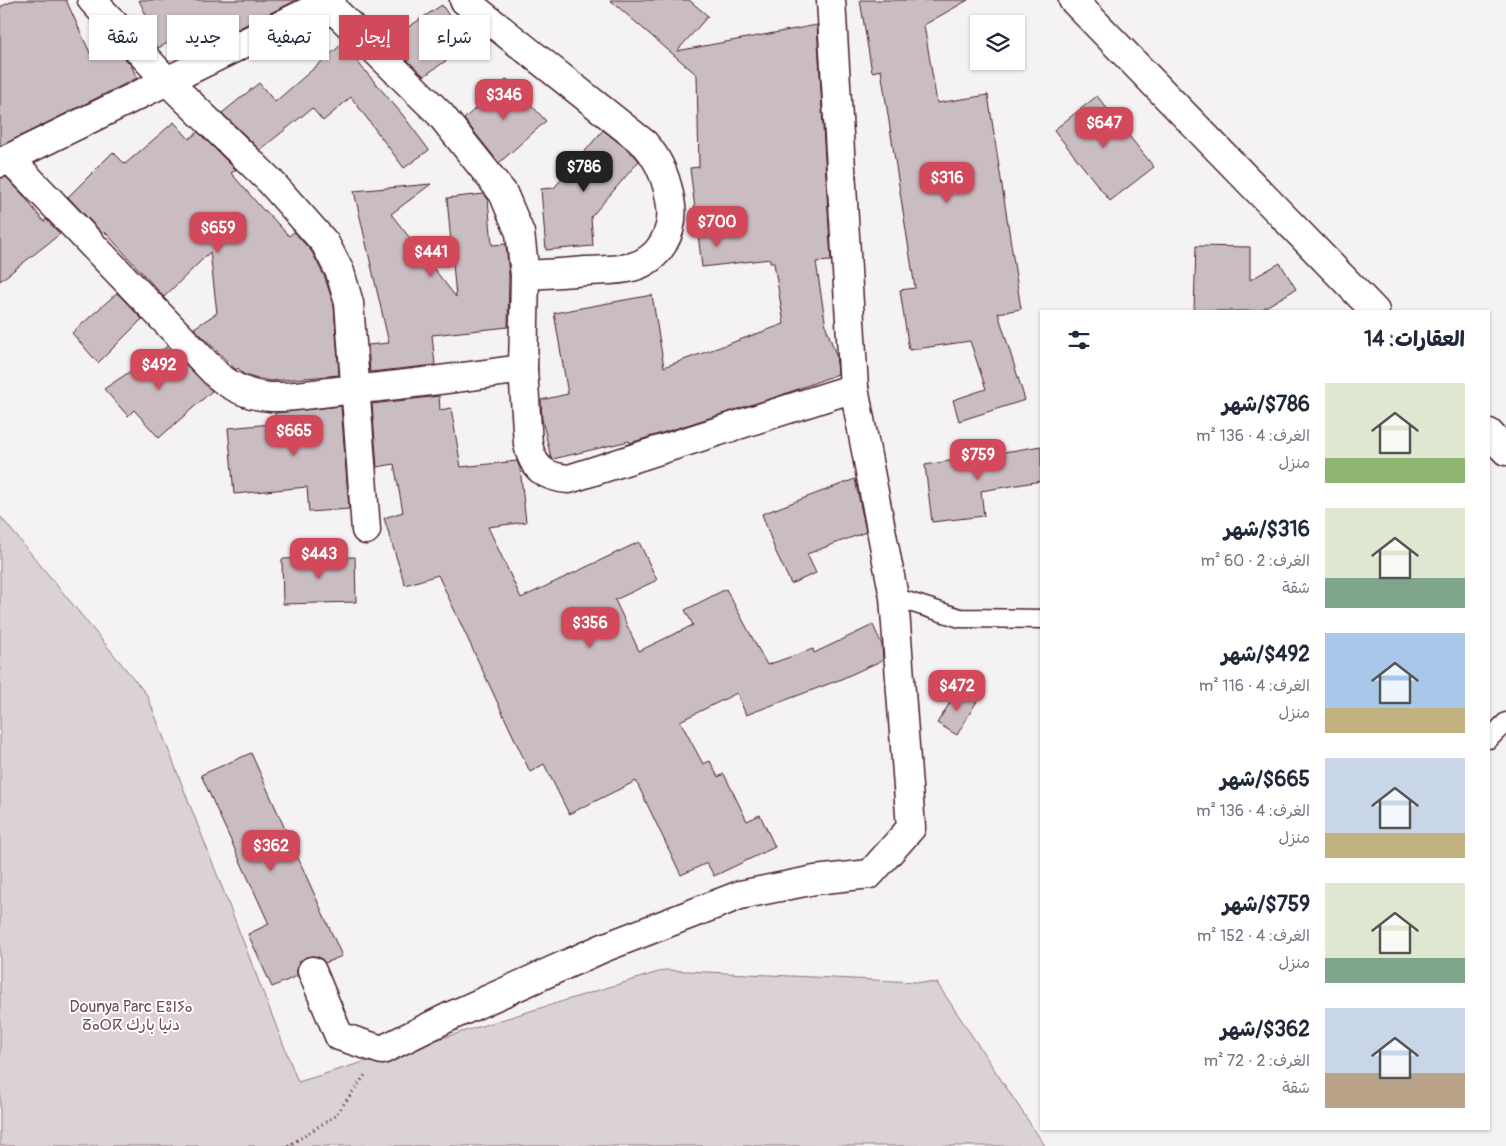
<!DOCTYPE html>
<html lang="ar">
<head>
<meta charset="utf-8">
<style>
	:root { --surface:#fff; --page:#f6f6f7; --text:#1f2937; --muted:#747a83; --accent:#d1495b }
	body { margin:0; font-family:Pangolin,"Playpen Sans Arabic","Noto Sans Tifinagh",sans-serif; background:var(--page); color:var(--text); direction:rtl; height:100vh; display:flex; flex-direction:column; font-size:19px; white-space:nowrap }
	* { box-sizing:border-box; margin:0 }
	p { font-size:16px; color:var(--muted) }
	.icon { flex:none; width:28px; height:28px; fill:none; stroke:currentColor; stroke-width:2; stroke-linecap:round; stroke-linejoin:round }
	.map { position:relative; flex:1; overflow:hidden; direction:ltr }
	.details { position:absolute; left:1040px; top:310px; width:450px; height:820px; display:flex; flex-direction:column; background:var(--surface); border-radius:0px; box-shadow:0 1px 4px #0004; direction:rtl }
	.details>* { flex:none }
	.guide { position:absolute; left:15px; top:15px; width:475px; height:45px; direction:rtl; display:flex; gap:10px }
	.buttons { position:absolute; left:970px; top:15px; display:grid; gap:10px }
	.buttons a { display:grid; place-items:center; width:55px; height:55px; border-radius:0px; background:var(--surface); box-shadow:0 1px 4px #0004; font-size:25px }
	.price { position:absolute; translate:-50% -42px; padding:0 11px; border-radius:10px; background:var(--accent); color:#fff; font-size:16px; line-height:32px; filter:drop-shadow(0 1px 2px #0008) }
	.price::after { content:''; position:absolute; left:50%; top:30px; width:15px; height:11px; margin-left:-8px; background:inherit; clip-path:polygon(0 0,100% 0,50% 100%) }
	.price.current { background:#222; color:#fff }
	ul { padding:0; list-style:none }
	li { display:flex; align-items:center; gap:15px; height:125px; padding:0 25px }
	li span { display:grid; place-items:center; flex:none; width:140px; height:100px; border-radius:0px; color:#555 }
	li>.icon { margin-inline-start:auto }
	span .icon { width:60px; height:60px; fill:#fffc; stroke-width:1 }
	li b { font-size:21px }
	h2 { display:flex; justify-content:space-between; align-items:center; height:60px; padding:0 25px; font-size:21px }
	.tag { padding:0 18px; border-radius:0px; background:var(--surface); box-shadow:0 1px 4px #0004; font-size:18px; line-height:45px }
	.tag.current { background:var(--accent); color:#fff }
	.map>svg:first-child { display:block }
	.green { fill:#dbd2d5; stroke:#927880 }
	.building { fill:#cabdc1; stroke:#4a1f2b }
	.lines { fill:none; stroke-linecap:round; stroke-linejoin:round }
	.service-casing { stroke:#4a1f2b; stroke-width:21 }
	.minor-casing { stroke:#4a1f2b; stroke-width:31 }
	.primary-casing { stroke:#4a1f2b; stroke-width:31 }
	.path { stroke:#4a1f2b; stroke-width:3; stroke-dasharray:1 4; stroke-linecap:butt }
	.service { stroke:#fff; stroke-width:18 }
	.minor { stroke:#fff; stroke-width:28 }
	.primary { stroke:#fff; stroke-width:28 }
	.labels { text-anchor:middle; stroke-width:4; stroke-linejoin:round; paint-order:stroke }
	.park-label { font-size:16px; fill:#6e4c56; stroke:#fff }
</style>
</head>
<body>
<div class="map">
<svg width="1506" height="1146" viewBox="0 0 1506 1146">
	<rect width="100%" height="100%" fill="#f4f2f2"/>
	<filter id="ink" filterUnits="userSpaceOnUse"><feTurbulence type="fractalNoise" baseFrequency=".02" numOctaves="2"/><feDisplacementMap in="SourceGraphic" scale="10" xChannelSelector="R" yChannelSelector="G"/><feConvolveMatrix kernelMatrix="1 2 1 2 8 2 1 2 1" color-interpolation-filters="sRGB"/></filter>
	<g filter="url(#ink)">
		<path class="green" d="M0,516l147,179 151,387 367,-112 272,13 108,163h-1045z"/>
		<g class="building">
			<path d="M15,0h51l24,53 20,-10 21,22 6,13 -137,68v-139z"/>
			<path d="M139,0h158l-117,57 -8,-16 -14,7 -18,-19 10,-5z"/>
			<path d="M610,0h79l19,16 -31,35 140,-26 14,236 -15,1 10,65 10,28 2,19 -59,22 -149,47 -1,-2 -76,18 -2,-1 -9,-39 -1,-19 27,-6 -14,-81 98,-18 12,72 120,-43 -10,-61h-4v-4l-68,8 -12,-99 9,-1 -2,-92z"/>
			<path d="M860,0h108l-44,25 13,78 51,-8 33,214 -23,4 27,87 -66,21 -6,-21 33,-11 -16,-48 -61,9 -9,-60 15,-2 -34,-218 -9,2z"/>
			<path d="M442,5l16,24 -9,6 11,16 -36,25 -15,-14 -16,-25z"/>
			<path d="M342,44l60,70 27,36 -25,18 -53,-71 -28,24 -11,-13 -52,42 -38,-37 37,-30 16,19z"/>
			<path d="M507,79l39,42 -47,42 -35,-44z"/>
			<path d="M1097,96l57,71 -44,34 -56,-71z"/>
			<path d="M174,122l15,17 9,-7 38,38 -5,3 33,38 1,-1 24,26 5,-4 18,20 13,26 9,28 5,69 -68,6 -17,-3 -11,-4 -5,-6 -2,2 -42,-42 23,-15 -7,-61 -46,45 -59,-65 -2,2 -35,-37 45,-45 12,12z"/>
			<path d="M603,130l31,25 5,6 -48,56 2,29 -47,4 -5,-61 13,-1z"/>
			<path d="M6,177l17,18 21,27 2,-3 14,15 -60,47v-103z"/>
			<path d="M431,184l-40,30 65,83 -9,-99 37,-4 4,5 4,46 14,-1 3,32 -1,51 -76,8 3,30 -65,7 -2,-27 21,-2 -35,-152z"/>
			<path d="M1196,246l54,1v33l30,-17 16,26 -37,22h-65z"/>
			<path d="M117,293l25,26 -44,44 -26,-30z"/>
			<path d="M168,346l44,45 -53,47 -25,-28 -6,6 -24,-27z"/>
			<path d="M439,396l1,14 11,-2 10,59 56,-6 3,7 6,54 -38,5 33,71 118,-56 18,38 -42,20 24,51 54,-26 -8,-15 41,-21 41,76 46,-16 1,4 59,-28 9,20 1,15 -44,20 -93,35 -9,-22 -57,28 23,43 7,-3 8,16 6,-3 23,47 13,-6 15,32 -61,29 -7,-13 -26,12 -45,-94 -67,33 -25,-50 -14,8 -92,-197 -33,10 -21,-67 19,-6 -9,-48 -17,3 -5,-63z"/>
			<path d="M341,406l8,103 -40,3 -2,-25 -73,7 -6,-66 54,-5 -8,-10z"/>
			<path d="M1041,446v35l-60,10 3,25 -52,6 -7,-57z"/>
			<path d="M855,479l11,53 -59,22 9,19 -25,11 -16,-34 -13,-36z"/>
			<path d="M355,557l1,45 -73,2 -1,-45z"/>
			<path d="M958,690l19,11 -20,34 -20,-12z"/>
			<path d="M251,753l91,203 -17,7 -4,-5 -7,-2 -8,1 -7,5 -2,6v8l-25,11 -24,-53 21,-10 -68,-149z"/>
		</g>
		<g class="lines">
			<g class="service-casing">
				<g id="service">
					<path d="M894,597l66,21 81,1"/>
					<path d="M1489,739l17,-17"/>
				</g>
			</g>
			<g class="minor-casing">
				<g id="minor">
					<path d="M92,0l74,80 104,101 55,62 15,29 9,31 17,227"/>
					<path d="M464,0l181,144c16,18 23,38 26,62 3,27 -12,54 -39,61 -15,4 -31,3 -46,4 -20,2 -40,3 -61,4"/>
					<path d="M327,3l113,111 63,79 17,40 5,42 -2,94 5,75c5,24 16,33 41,35l285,-91"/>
					<path d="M10,159l208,217c15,12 33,20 52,21 22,1 46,-4 68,-6 62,-5 124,-14 185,-22"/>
					<path d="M0,163l332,-163"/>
					<path d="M312,971l27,65 43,14 69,-34 152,-68 137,-53 75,-15 55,-6 41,-46 -17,-231 -40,-209 -23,-388"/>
				</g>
			</g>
			<g class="primary-casing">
				<g id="primary">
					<path d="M1073,0l302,311"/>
					<path d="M1489,433l17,18"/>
				</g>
			</g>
			<path class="path" d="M288,1146l47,-30 30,-41"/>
			<use href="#service" class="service"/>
			<use href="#minor" class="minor"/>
			<use href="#primary" class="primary"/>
		</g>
	</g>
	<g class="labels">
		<g class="park-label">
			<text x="131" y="1012">Dounya Parc ⴹⵓⵏⵢⴰ<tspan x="131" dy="18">ⵒⴰⵔⴽ دنيا بارك</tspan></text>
		</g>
	</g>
</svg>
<div class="buttons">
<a><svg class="icon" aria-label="layers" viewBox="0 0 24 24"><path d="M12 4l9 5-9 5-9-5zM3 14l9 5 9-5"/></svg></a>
</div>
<b class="price" style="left:504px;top:121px">$346</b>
<b class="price" style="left:1104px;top:149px">$647</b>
<b class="price current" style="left:584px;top:193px">$786</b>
<b class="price" style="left:947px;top:204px">$316</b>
<b class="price" style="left:717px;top:248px">$700</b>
<b class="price" style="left:218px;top:254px">$659</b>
<b class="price" style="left:431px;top:278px">$441</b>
<b class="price" style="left:159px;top:391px">$492</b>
<b class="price" style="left:294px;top:457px">$665</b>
<b class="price" style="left:978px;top:481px">$759</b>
<b class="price" style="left:319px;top:580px">$443</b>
<b class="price" style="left:590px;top:649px">$356</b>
<b class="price" style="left:957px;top:712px">$472</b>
<b class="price" style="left:271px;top:872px">$362</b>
<div class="guide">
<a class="tag">شراء</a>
<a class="tag current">إيجار</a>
<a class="tag">تصفية</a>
<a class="tag">جديد</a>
<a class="tag">شقة</a>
</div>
<section class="details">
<h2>العقارات: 14<svg class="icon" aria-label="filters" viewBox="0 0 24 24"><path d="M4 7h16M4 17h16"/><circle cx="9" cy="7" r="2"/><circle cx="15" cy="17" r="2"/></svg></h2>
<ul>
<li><span style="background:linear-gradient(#dfe7d0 75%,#8fb573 0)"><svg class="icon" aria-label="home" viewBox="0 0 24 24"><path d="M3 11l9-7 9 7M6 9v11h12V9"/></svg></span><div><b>$786/شهر</b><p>الغرف: 4 · 136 m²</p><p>منزل</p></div></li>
<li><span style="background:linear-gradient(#dfe7d0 70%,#7fa58c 0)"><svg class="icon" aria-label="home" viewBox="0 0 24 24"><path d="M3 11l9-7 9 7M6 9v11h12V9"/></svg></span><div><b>$316/شهر</b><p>الغرف: 2 · 60 m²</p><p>شقة</p></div></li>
<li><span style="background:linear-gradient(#a9c7e8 75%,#c2b280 0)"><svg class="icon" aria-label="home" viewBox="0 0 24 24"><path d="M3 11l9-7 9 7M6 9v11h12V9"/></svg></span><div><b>$492/شهر</b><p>الغرف: 4 · 116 m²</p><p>منزل</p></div></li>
<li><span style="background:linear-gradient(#c9d6e8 75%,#c2b280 0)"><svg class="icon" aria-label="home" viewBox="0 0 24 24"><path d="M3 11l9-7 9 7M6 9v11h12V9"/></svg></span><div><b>$665/شهر</b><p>الغرف: 4 · 136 m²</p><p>منزل</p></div></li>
<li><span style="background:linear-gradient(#dfe7d0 75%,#7fa58c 0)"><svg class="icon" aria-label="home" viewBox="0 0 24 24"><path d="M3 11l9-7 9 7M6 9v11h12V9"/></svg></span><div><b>$759/شهر</b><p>الغرف: 4 · 152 m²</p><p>منزل</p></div></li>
<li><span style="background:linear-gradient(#c9d6e8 65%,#b9a48a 0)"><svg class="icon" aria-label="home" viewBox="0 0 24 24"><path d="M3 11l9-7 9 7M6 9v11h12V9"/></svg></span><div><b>$362/شهر</b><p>الغرف: 2 · 72 m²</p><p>شقة</p></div></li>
</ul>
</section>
</div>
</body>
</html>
